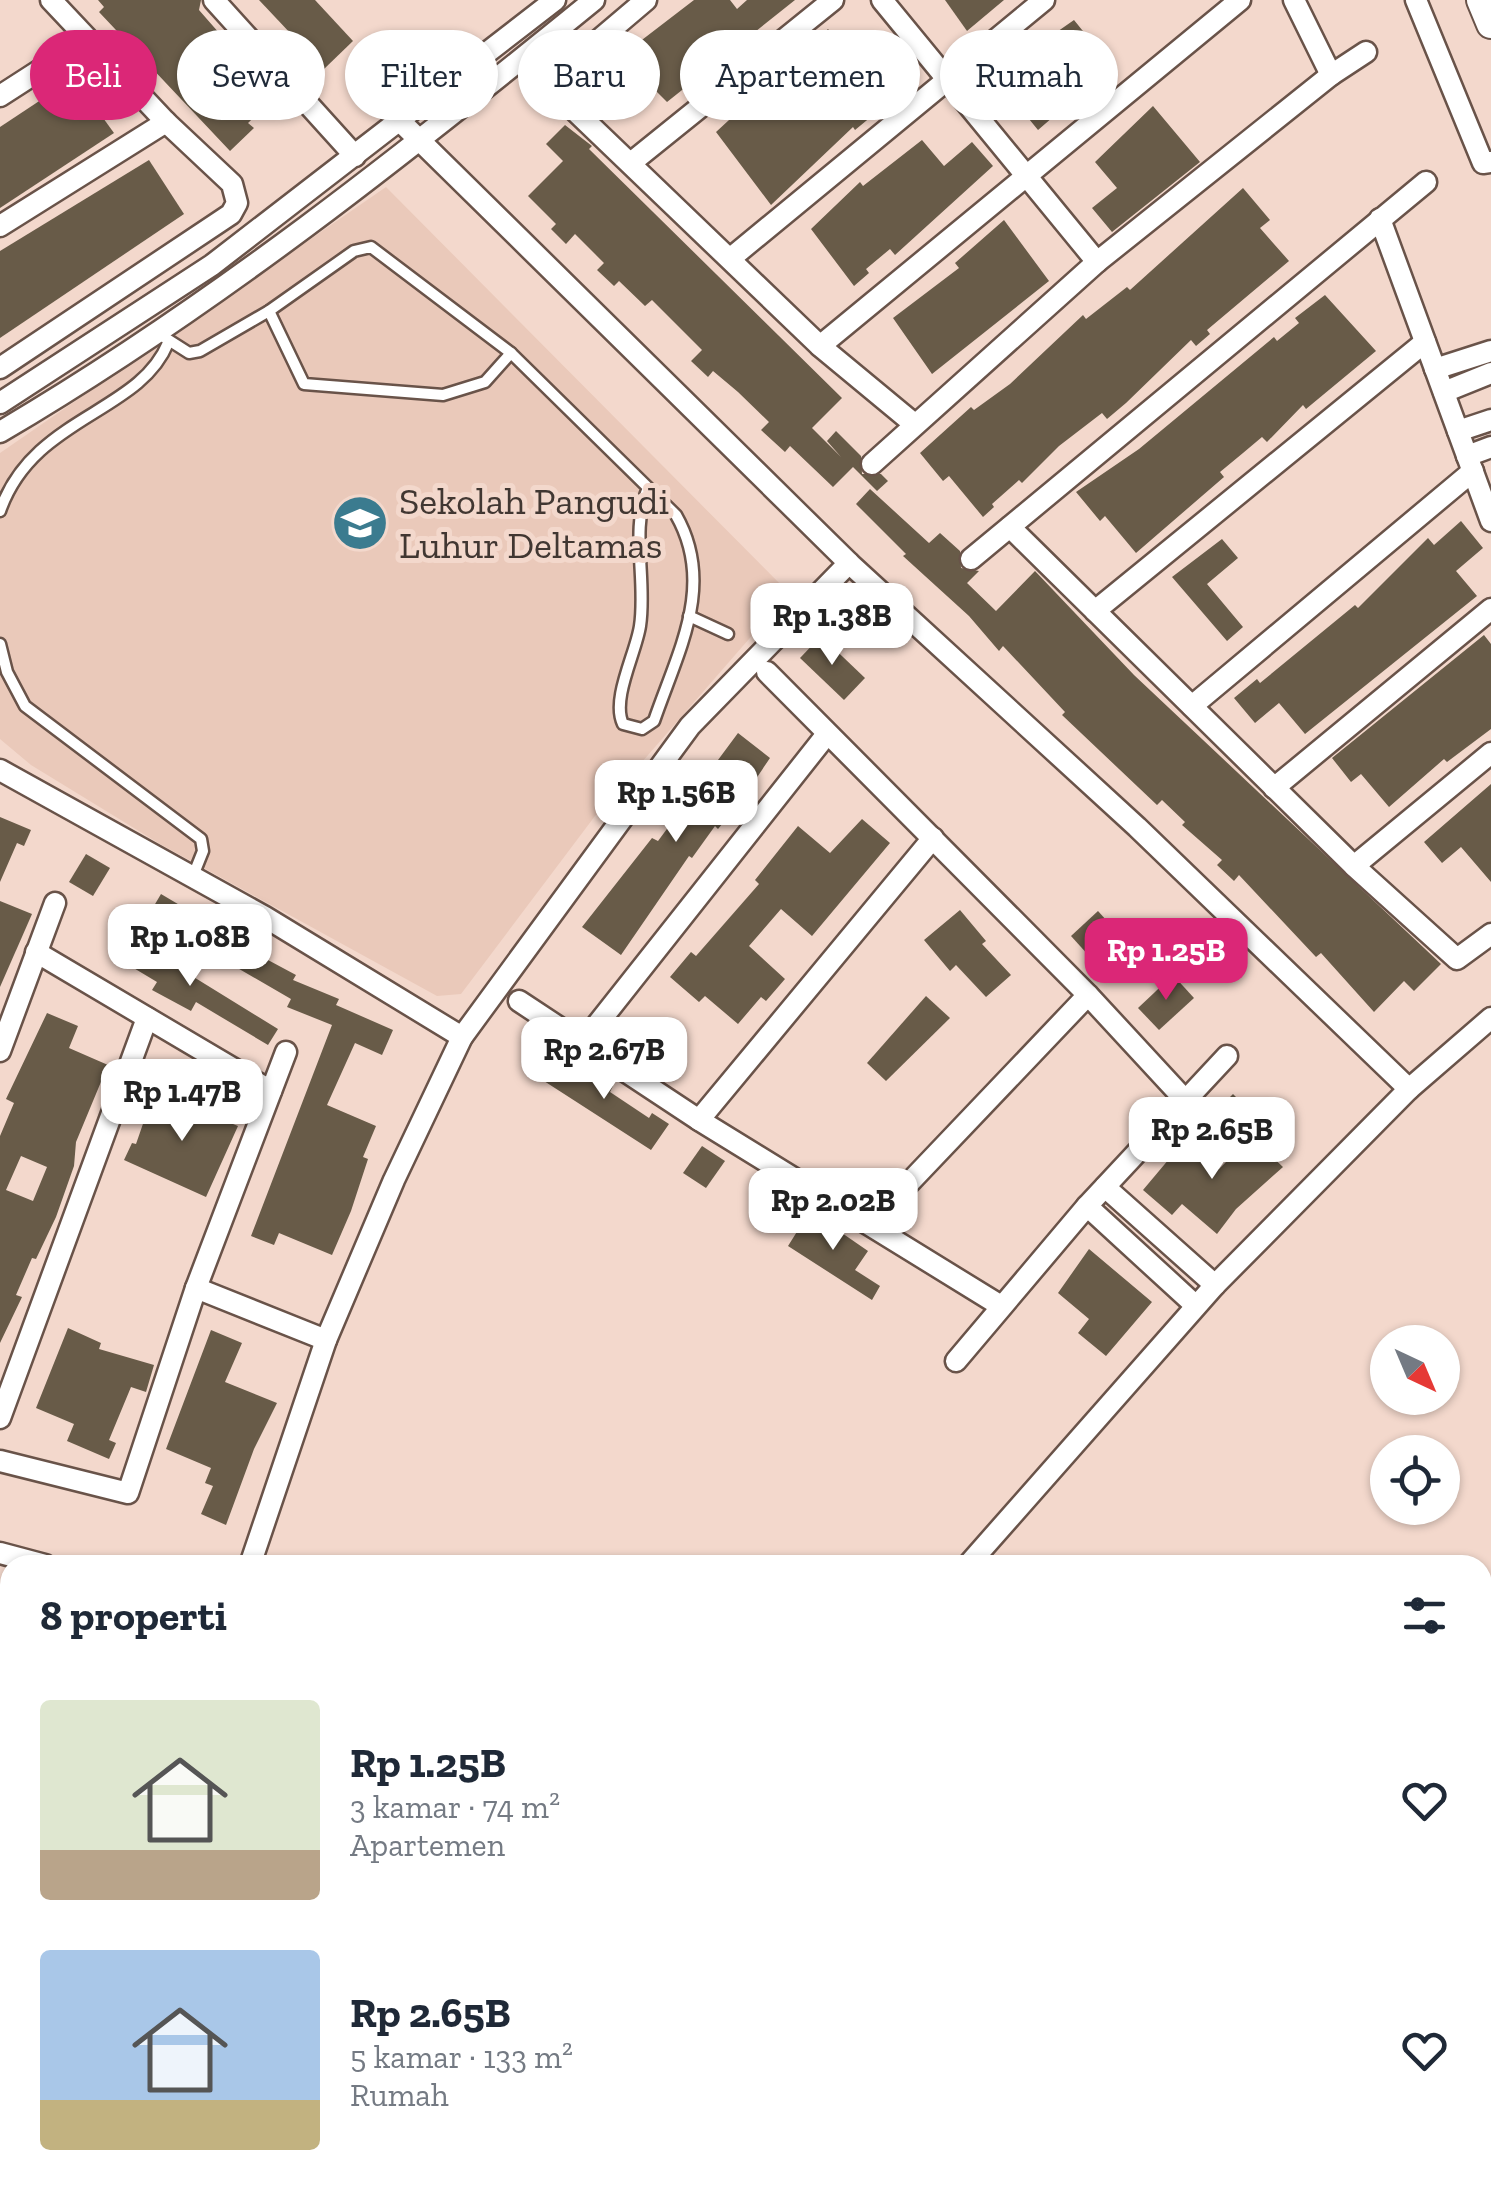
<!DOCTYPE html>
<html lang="id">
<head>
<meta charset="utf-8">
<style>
	:root { --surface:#fff; --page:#f2f2f3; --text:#1f2937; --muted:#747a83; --accent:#db2777 }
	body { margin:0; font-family:"Zilla Slab",serif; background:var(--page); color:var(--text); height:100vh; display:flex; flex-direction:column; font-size:38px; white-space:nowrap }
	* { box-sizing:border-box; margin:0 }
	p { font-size:32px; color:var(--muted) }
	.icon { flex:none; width:55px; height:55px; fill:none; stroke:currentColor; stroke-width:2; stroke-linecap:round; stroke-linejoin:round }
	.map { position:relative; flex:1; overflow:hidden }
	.panel { position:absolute; left:0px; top:1555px; width:1492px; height:642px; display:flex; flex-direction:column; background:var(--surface); border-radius:30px 30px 0 0; box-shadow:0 2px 8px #0004 }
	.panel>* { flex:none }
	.hud { position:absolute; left:30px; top:30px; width:1432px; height:90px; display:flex; gap:20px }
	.needle { width:65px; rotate:136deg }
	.controls { position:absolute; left:1370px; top:1325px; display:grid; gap:20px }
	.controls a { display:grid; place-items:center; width:90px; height:90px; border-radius:50%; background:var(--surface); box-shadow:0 2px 8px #0004; font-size:50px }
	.price { position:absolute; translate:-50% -85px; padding:0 22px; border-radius:20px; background:#fff; color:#222; font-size:32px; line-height:65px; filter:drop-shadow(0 2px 5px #0008) }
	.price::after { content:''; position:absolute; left:50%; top:60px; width:30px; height:22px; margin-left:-15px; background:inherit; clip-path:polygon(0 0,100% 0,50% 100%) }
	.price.current { background:var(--accent); color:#fff }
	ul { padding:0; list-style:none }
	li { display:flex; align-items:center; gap:30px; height:250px; padding:0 40px }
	li span { display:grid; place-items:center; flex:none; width:280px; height:200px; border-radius:10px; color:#555 }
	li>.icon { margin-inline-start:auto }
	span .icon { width:120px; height:120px; fill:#fffc; stroke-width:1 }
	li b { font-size:42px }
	h2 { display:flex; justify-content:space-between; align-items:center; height:120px; padding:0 40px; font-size:42px }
	.chip { padding:0 35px; border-radius:45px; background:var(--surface); box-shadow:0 2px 8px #0004; font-size:35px; line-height:90px }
	.chip.current { background:var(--accent); color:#fff }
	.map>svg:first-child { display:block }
	.built { fill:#eac9ba }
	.building { fill:#685b48; fill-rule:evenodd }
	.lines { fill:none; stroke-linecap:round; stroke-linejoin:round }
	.lane-casing { stroke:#695349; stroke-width:15 }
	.street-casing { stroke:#695349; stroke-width:25 }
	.secondary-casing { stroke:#695349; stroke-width:32 }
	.lane { stroke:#fff; stroke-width:10 }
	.street { stroke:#fff; stroke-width:20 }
	.secondary { stroke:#fff; stroke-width:28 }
	.labels { text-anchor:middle; stroke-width:10; stroke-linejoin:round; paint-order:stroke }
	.poi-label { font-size:38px; fill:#413732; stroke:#f3d8cc; text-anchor:start }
</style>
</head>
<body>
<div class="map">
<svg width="1491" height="2197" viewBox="0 0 1491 2197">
	<rect width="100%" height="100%" fill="#f3d8cc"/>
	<path class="built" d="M386,187l403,406 -194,223 -134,178 -24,2 -277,-152 -129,-79 -31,-26v-286z"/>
	<g class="building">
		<path d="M98,0h103l-2,10 76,87 -27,26 6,5 -24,23 -131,-139 5,-5z"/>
		<path d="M259,0h56l38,41 -29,28z"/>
		<path d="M694,0h36l7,9 10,-9h48l-128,102 -46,-46z"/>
		<path d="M945,0h59l-37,31z"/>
		<path d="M1074,20l42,52 -41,31 3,3 -13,11 -5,-6 -22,19 -18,-22 26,-22 -25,-29z"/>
		<path d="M828,29l65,75 -18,16 -3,-4 -17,14 -2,-3 -82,78 -55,-73z"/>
		<path d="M74,78l40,55 -114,75v-81z"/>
		<path d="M1153,106l47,56 -88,70 -20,-24 25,-20 -22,-26z"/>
		<path d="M565,125l27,21 -3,3 253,249 -30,30 29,29 -14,-16 9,-10 25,25 1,18h19l7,7 -11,10 -24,-24 -20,20 -43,-41 -5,6 -24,-22 8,-8 -31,-30 -25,-21 -5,6 -17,-16 11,-11 -50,-50 -7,6 -26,-25 -5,5 -17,-16 7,-7 -29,-29 -9,10 -15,-15 5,-5 -28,-28 35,-35 -17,-17z"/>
		<path d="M922,140l22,26 28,-24 21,24 -98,89 -5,-6 -24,20 3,4 -15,13 -43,-57 49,-47 3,4z"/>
		<path d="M149,160l35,54 -184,124v-87z"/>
		<path d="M1243,188l27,32 -10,8 29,33 -82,69 3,4 -14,12 -5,-6 -65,63 -19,16 -5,-6 -43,33 -37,37 -3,-3 -27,24 2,3 -11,10 -34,-41 -6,5 -23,-28 51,-46 3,3 36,-26 73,-69 3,4 41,-32 3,3z"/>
		<path d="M1004,220l45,61 -117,93 -39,-56 66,-50 -4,-5z"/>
		<path d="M1325,295l51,56 -70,58 -3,-4 -36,37 -5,-5 -19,16 -23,19 4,5 -88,76 -31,-37 -5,5 -24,-29 63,-43 135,-112 3,4 22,-18 -4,-5z"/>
		<path d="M870,489l59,54 11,-10 20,18 1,17 18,3 -12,12 29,28 39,-40 99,104 307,289 -27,27 -10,-10 -30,31 -53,-59 -5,4 -77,-82 -5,6 -17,-16 5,-5 -40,-35 3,-3 -23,-22 -5,5 -95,-90 3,-3 -62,-66 -4,5 -30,-35 -66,-60 3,-2 -50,-50z"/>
		<path d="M1461,521l22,27 -27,23 21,25 -172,138 -26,-31 -24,20 -21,-25 23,-19 3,4 95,-78 3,3 70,-70 6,7z"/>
		<path d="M1222,539l16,19 -31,26 36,43 -16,14 -55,-64z"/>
		<path d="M1484,635l7,9v85l-44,33 -3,-3 -55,48 -28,-33 -10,8 -19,-24z"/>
		<path d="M821,636l44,42 -21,22 -44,-42z"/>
		<path d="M738,733l32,25 -31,46 -21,25 -3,-3 -23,32 -3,-2 -68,99 -39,-28 70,-89 6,3z"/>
		<path d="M1491,784v98l-30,-35 -19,16 -18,-21z"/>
		<path d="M0,817l31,13 -7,16 -7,-3 -17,39z"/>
		<path d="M862,819l28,24 -78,93 -31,-27 -32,37 36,33 -19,22 -5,-4 -23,27 -33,-28 -6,6 -29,-25 21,-25 5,4 63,-72 -4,-4 43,-54 32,27z"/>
		<path d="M86,854l24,14 -17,28 -24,-14z"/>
		<path d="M161,894l64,38 -2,4 73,39 -3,5 46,19 -3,6 57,25 -11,25 -27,-12 -28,62 49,21 -13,31 5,2 -17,52 -19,44 -53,-22 -5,12 -23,-9 81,-211 -45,-18 4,-8 -143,-83z"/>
		<path d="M0,901l32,13 -32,73z"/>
		<path d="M960,910l26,31 -4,3 29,31 -25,22 -30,-32 -6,6 -26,-31z"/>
		<path d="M1098,911l19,21 -27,25 -19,-21z"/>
		<path d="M124,934l154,95 -10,16 -72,-43 -5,9 -39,-21 5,-8 -45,-27z"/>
		<path d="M1173,975l21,23 -35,32 -21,-22z"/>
		<path d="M926,996l24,22 -64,63 -19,-18z"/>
		<path d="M47,1013l31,13 -9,22 39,17 -32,77 -2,24 -18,51 -20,42 -4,-1 -16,37 6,2 -22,46v-207l14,-33 -8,-4zM21,1156l26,11 -14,34 -27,-11z"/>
		<path d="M562,1054l51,32 -3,6 39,26 3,-5 17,11 -18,26 -107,-69z"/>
		<path d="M154,1092l84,34 -32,71 -82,-37 8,-17 4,1z"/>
		<path d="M1233,1094l27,27 -14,14 -27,-27z"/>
		<path d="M1251,1137l32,30 -47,42 -19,25 -35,-30 -10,11 -29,-25 42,-50 34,29z"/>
		<path d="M702,1146l23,15 -19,27 -23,-15z"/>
		<path d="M810,1211l58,40 -13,19 25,16 -8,14 -84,-54z"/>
		<path d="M1089,1249l63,53 -46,54 -28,-23 11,-14 -31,-26z"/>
		<path d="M68,1328l33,15 -2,6 55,16 -8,27 -15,-5 -22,53 7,3 -7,16 -42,-18 7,-17 -38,-16z"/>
		<path d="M211,1330l31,13 -17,39 52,21 -23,46 -28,76 -25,-11 12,-28 -8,-3 6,-15 -45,-19z"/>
	</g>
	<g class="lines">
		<g class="lane-casing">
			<g id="lane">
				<path d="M269,311l35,73 139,11 42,-13 26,-29"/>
				<path d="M156,332l33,21 11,-2 69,-40 85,-60 17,-4 140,106 165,162c40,70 2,136 -22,206l-12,8 -19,-5c-12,-25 13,-71 17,-98 7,-45 -10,-97 8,-138"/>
				<path d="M0,511c33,-95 139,-97 168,-168"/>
				<path d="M689,616l39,18"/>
				<path d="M0,644l7,28 18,34 176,133 2,12 -10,25"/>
			</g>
		</g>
		<g class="street-casing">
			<g id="street">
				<path d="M214,0l141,156"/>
				<path d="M646,0l-99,84 273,262 93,77"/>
				<path d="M882,0l215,262"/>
				<path d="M1294,0l37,75"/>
				<path d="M1416,0l67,163 8,-1"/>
				<path d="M0,96l87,-56"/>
				<path d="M401,122l448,441 288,264 272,262"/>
				<path d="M632,162l201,-162"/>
				<path d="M1380,219l111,302"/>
				<path d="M0,226l166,-104"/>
				<path d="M731,258l313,-258"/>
				<path d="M820,346l420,-346"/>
				<path d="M0,368l231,-154 6,-11 -5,-19 -66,-62 -115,-122"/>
				<path d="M1435,369l56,-18"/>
				<path d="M1444,392l47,-19"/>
				<path d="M0,403l212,-138 343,-265"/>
				<path d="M1458,431l33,-11"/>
				<path d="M0,432c211,-124 405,-278 594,-432"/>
				<path d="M1467,456l24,-9"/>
				<path d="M872,464l225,-202 234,-187 35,-23"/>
				<path d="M1010,527l344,339 103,93 34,-25"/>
				<path d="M971,559l455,-377"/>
				<path d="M1095,611l330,-269"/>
				<path d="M767,672l321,323 98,106"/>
				<path d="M1192,706l281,-235"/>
				<path d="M0,770l265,147 197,120"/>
				<path d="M1274,788l217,-179"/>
				<path d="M1354,866l137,-113"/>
				<path d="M36,952l235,139"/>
				<path d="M519,1001l180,119 302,186"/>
				<path d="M581,1045l246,-311"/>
				<path d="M0,1051l55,-148"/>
				<path d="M699,1120l234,-282"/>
				<path d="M1105,1187l110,98"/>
				<path d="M1087,1206l108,99"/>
				<path d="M870,1224l218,-229"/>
				<path d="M196,1288l130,52"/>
				<path d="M956,1361l131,-155 140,-150"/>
				<path d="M0,1418l147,-400"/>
				<path d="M0,1461l128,32 68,-205 90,-236"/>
				<path d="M0,1553l45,12"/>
				<path d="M250,1565l76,-225 68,-160 68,-143 228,-311 159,-163"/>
				<path d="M968,1565l247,-280 194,-196 82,-71"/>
				<path d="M1482,1765l9,-3"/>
				<path d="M1482,1794l9,-3"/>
				<path d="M0,1895l10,21"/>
				<path d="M0,1940l10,-5"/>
				<path d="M0,2050l10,-5"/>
				<path d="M0,2161l10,-5"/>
				<path d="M282,2188l5,9"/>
				<path d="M460,2188l5,9"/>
				<path d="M707,2188l3,9"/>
				<path d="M858,2188l3,9"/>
				<path d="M1222,2188l2,9"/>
				<path d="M1272,2188l2,9"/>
				<path d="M161,2197l18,-9"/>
				<path d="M312,2197l19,-9"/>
				<path d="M614,2197l19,-9"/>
			</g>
		</g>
		<g class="secondary-casing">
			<path id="secondary" d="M1481,0l10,24"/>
		</g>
		<use href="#lane" class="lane"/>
		<use href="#street" class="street"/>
		<use href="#secondary" class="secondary"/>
	</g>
	<defs>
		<g id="school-disc" transform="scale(2.875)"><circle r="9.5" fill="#3b7b8f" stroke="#f3d8cc"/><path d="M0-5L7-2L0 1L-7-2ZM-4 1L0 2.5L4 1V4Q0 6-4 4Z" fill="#fff"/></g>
	</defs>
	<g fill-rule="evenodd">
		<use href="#school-disc" x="360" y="523"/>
	</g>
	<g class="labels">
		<g class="poi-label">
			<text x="399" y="514">Sekolah Pangudi<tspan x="399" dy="44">Luhur Deltamas</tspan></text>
		</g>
	</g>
</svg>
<div class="controls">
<a><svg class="needle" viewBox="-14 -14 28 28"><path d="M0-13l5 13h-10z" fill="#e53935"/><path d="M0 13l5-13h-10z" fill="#747a83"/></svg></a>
<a><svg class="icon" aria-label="locate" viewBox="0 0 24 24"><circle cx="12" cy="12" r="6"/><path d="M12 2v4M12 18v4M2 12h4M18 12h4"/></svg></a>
</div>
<b class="price" style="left:832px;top:668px">Rp 1.38B</b>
<b class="price" style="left:676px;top:845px">Rp 1.56B</b>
<b class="price" style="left:190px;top:989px">Rp 1.08B</b>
<b class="price current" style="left:1166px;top:1003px">Rp 1.25B</b>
<b class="price" style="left:604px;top:1102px">Rp 2.67B</b>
<b class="price" style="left:182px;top:1144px">Rp 1.47B</b>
<b class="price" style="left:1212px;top:1182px">Rp 2.65B</b>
<b class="price" style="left:833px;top:1253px">Rp 2.02B</b>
<div class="hud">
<a class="chip current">Beli</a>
<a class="chip">Sewa</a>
<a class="chip">Filter</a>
<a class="chip">Baru</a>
<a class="chip">Apartemen</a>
<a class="chip">Rumah</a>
</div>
<section class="panel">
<h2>8 properti<svg class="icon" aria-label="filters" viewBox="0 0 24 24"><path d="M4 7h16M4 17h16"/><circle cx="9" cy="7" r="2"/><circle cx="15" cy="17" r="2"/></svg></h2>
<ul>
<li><span style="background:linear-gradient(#dfe7d0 75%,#b9a48a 0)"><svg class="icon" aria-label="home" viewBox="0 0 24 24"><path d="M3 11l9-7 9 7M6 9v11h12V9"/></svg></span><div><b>Rp 1.25B</b><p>3 kamar · 74 m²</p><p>Apartemen</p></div><svg class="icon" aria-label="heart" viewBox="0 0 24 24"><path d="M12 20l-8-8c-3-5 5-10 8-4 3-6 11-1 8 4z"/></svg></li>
<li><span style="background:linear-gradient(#a9c7e8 75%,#c2b280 0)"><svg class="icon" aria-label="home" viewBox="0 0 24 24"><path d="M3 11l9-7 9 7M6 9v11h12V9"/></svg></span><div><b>Rp 2.65B</b><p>5 kamar · 133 m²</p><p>Rumah</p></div><svg class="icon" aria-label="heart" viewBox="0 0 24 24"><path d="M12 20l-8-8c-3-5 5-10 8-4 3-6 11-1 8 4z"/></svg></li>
</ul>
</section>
</div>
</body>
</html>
